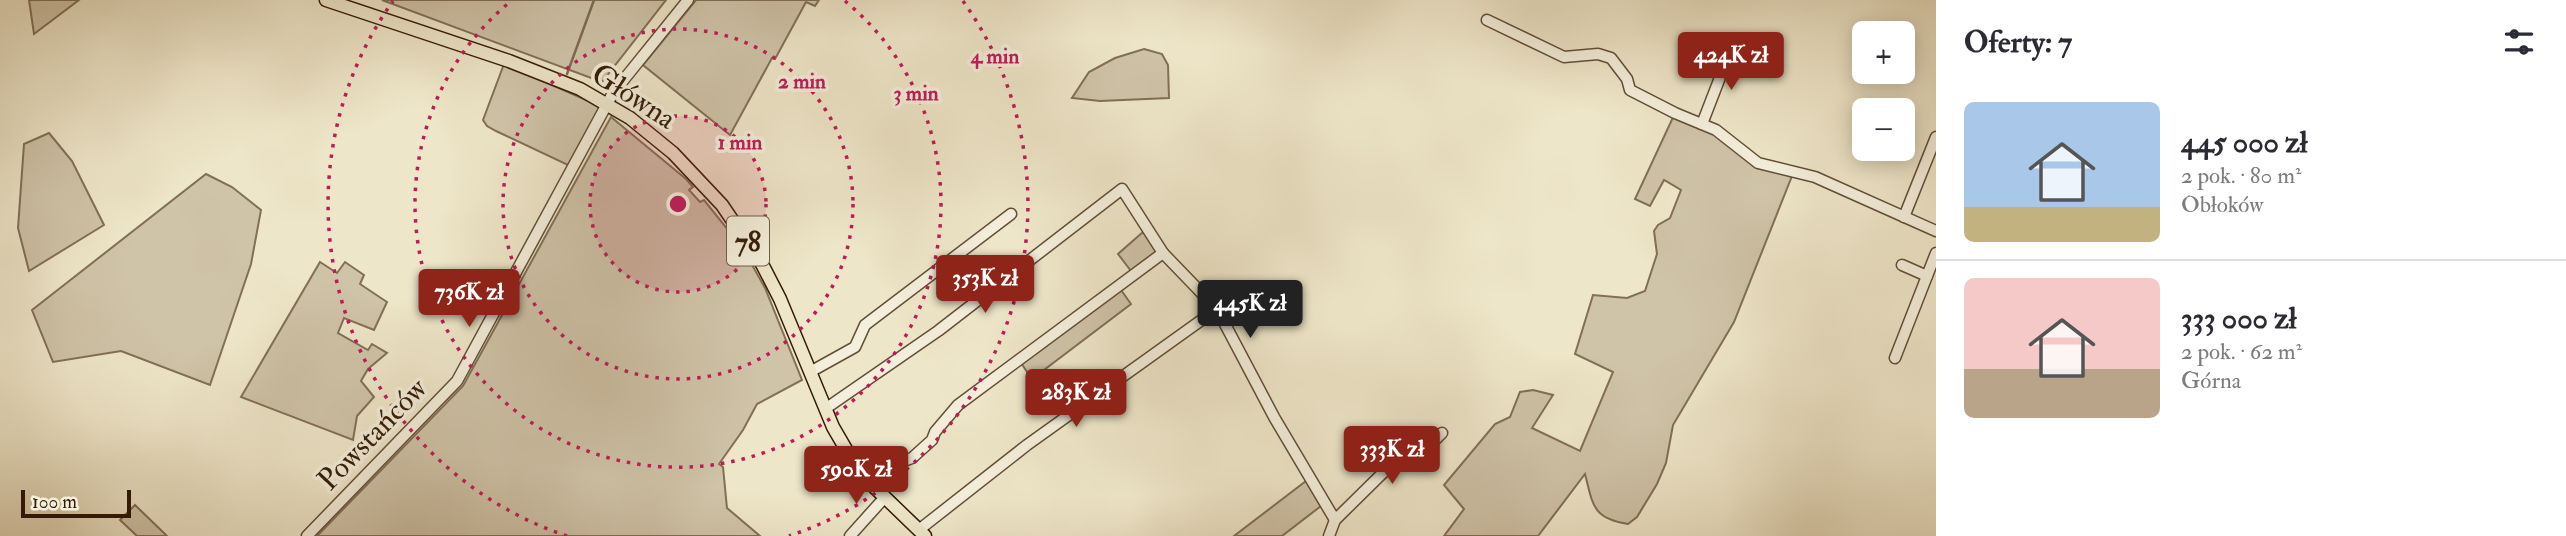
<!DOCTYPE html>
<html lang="pl">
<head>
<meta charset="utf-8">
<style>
	:root { --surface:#fff; --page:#f2f2f3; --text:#2b2b33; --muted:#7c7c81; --line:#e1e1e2; --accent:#8f2418 }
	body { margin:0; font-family:"IM FELL Double Pica",serif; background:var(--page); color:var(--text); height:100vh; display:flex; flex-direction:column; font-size:26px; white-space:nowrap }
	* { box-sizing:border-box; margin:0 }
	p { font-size:23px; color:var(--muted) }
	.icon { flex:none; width:38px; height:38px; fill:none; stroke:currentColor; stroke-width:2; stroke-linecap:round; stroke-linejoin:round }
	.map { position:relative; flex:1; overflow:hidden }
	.drawer { display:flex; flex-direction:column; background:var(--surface); width:630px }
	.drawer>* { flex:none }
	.controls { position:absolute; left:1852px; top:21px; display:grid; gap:14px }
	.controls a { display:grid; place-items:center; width:63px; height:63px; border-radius:10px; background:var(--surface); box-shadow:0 4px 18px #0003; font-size:35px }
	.scale { position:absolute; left:21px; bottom:18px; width:110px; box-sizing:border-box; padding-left:7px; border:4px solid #351b06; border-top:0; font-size:19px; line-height:24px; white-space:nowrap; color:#351b06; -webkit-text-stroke:5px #f4efdc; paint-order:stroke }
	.price { position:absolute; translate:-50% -60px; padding:0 16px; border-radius:7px; background:var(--accent); color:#fff; font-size:23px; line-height:46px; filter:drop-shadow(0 2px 4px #0008) }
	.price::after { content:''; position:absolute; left:50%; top:42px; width:21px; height:16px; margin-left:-10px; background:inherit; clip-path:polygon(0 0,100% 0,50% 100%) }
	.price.selected { background:#222; color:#fff }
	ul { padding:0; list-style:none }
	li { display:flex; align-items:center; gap:21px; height:175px; padding:0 28px }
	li+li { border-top:2px solid var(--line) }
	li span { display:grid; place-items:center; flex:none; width:196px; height:140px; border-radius:10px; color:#555 }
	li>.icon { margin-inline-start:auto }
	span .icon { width:84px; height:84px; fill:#fffc; stroke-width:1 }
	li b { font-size:30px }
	h2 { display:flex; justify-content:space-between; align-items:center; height:84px; padding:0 28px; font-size:30px }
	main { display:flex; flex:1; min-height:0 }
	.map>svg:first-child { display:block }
	.green { fill:#cfc3a8; stroke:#826f57; stroke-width:2 }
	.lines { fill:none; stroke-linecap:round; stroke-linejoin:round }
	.stream { stroke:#7e6b53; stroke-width:2.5 }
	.minor-casing { stroke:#634e37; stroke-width:13 }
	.major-casing { stroke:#351b06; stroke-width:15 }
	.minor { stroke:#f4efdc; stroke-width:10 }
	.major { stroke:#eee6c9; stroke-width:12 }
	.ring { fill:none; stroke:#c2185b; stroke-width:3.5; stroke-dasharray:3.5 7 }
	.labels { text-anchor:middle; stroke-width:7; stroke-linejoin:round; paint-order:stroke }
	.shield { fill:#f4efdc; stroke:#6e5b46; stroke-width:2 }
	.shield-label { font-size:28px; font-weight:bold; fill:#351b06 }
	.street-label { font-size:30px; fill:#351b06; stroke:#f4efdc }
	.centre { fill:#c2185b; stroke:#f4efdc; stroke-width:3.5 }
	.ring-label { font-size:21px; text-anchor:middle; font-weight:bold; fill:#c2185b; stroke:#f4efdc; stroke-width:7; stroke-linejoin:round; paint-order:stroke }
</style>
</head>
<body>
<main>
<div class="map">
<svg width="1936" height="536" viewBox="0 0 1936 536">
	<rect width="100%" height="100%" fill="#eee6c9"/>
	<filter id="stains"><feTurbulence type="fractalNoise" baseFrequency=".00286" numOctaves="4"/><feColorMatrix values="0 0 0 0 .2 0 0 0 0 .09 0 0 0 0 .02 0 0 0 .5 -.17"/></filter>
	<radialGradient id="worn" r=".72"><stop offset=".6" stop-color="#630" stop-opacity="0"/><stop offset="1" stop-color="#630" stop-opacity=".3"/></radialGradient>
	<g class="green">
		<path d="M29,0h50l-45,34z"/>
		<path d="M382,0h284l-64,82z"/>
		<path d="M696,0h123l-4,6 -9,-4 -31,57 -3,-1 -42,77 -87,-70z"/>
		<path d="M1144,49l18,5 6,11 1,33 -69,3 -28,-3 17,-26 26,-14z"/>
		<path d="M504,64l98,43 -32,59 -74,-35 -9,-5 -4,-6z"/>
		<path d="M1675,113l28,11 46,34 45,13 -60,151 -61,103 -7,38 -9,21 -20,33 -9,7c-36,-6 -35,-19 -43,-50l-47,62h-94l20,-27 -20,-24 51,-61 15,-7 10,-25 13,-2 20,5 -21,33 48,23 33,-79 -38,-18 18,-59 34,3 18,-7 12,-37 -3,-23 4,-6 12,-7 11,-28 -17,-10 -14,26 -15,-7z"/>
		<path d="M611,117l75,62 7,8 -4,3 11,12 4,-2 33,41 14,22 14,25 37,92 -45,24 -14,26 -24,34 4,3 4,41 33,28h-443l146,-150z"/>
		<path d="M49,133l23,28 32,64 -75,46 -11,-43 6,-84z"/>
		<path d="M206,174l26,13 29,23 -10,54 -41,121 -89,-34 -68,11 -21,-52z"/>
		<path d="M1143,232l15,21 -27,18 -13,-17z"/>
		<path d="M320,262l17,11 8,-11 19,13 -4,9 27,18 -13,28 -30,-12 -6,15 30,17 4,-6 15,9 -19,16 -7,12 13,16 -17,19 -4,24 -112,-43z"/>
		<path d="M1121,290l10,14 -99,75 -11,-16z"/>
		<path d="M1306,481l15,25 -39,30h-48z"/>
		<path d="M135,505l32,31h-30l-17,-16z"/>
	</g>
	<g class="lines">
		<path class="stream" d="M567,74l27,-74"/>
		<g class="minor-casing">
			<g id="minor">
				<path d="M1487,20l77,37 34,-3 13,4 16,21 3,11 45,23 41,17 42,33 57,14 121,54"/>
				<path d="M1702,124l29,-75"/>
				<path d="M1904,217l32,-80"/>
				<path d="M1902,265l25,11"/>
				<path d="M1895,358l41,-105"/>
				<path d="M810,372l45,-25 10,-22 146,-111"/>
				<path d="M825,409l113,-78 184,-142 41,64 54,56 57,108 61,103"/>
				<path d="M868,481l22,-15 22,-8 20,-18 3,-8 23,-27 205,-152"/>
				<path d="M920,529l107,-84 190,-136"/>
				<path d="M307,536l150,-155 156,-288 75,-93"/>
				<path d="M850,536l35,-39"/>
				<path d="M1329,536l6,-16 62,-61 39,-20 6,-6"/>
			</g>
		</g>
		<g class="major-casing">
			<path id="major" d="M326,0l183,61 71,28 50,29 43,35 49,52 40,59 18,35 53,128 18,31 17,23 57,55"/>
		</g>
		<use href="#minor" class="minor"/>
		<use href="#major" class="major"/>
	</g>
	<circle cx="678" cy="204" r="88" fill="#c2185b" fill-opacity=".12"/>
	<g class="ring">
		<circle cx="678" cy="204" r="88"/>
		<circle cx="678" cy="204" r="175"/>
		<path d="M845 1A263 263 0 1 1 511 1"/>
		<path d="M567 536A350 350 0 0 1 393 1M963 1A350 350 0 0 1 789 536"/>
	</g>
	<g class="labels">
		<rect class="shield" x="727" y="216.5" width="42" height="49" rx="5"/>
		<g class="shield-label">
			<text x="748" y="251">78</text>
		</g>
		<g class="street-label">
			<text transform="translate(634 96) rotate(33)" y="10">Główna</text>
			<text transform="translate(372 434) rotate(-46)" y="10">Powstańców</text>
		</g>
	</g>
	<circle cx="678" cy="204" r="10" class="centre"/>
	<g class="ring-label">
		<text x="995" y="63">4 min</text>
		<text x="802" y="88">2 min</text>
		<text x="916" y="100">3 min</text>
		<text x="740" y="149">1 min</text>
	</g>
	<rect width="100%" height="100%" filter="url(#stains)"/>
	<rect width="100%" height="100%" fill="url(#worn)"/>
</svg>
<div class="controls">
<a>+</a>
<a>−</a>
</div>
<div class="scale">100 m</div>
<b class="price" style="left:1731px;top:92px">424K zł</b>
<b class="price" style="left:985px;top:315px">353K zł</b>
<b class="price" style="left:469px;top:329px">736K zł</b>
<b class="price selected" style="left:1250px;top:340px">445K zł</b>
<b class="price" style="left:1076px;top:429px">283K zł</b>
<b class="price" style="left:1392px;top:486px">333K zł</b>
<b class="price" style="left:856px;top:506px">590K zł</b>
</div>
<section class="drawer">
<h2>Oferty: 7<svg class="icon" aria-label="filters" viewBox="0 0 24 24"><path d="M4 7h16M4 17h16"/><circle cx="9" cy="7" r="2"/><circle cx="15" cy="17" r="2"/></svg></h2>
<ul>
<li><span style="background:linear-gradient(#a9c7e8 75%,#c2b280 0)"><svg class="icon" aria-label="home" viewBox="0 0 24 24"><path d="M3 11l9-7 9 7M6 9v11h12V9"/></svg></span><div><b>445 000 zł</b><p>2 pok. · 80 m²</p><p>Obłoków</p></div></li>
<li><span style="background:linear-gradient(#f6c9c9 65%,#b9a48a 0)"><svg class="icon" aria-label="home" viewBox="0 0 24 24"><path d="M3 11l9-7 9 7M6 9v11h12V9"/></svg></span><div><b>333 000 zł</b><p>2 pok. · 62 m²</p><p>Górna</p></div></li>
</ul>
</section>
</main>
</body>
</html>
